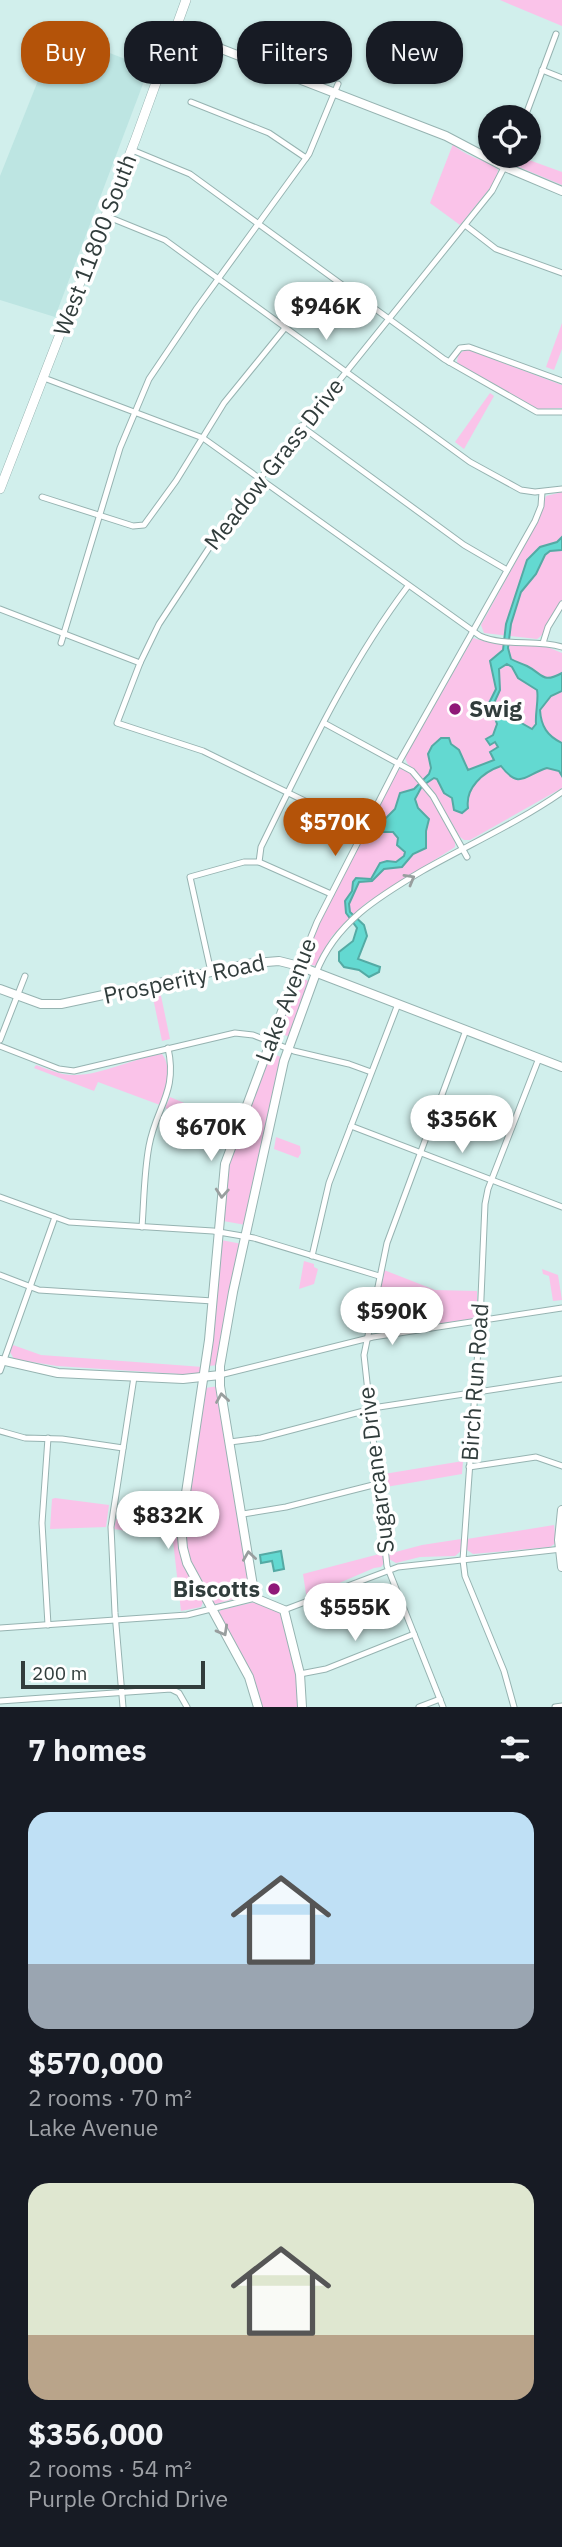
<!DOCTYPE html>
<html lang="en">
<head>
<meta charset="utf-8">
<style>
	:root { --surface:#171b24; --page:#242831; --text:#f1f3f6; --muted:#9ea1a6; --accent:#b45309 }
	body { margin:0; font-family:"IBM Plex Sans",sans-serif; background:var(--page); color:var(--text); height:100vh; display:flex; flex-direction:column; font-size:26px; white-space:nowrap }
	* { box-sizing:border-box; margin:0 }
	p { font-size:23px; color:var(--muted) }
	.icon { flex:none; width:38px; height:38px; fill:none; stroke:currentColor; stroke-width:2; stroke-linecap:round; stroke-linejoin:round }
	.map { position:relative; height:1707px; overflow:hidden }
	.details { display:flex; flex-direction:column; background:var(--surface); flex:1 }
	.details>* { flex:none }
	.hud { position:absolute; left:21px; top:21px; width:522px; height:63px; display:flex; gap:14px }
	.buttons { position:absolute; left:478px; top:105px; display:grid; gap:14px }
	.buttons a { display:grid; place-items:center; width:63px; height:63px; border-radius:50%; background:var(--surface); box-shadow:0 2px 5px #0004; font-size:35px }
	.scale { position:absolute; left:21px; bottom:18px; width:184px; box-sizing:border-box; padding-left:7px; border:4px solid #313d3c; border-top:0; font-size:19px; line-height:24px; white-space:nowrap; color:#313d3c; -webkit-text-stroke:5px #fff; paint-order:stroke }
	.price { position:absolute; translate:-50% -60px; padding:0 16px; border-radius:24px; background:#fff; color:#222; font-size:23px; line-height:46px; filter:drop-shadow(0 2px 4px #0008) }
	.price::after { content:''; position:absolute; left:50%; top:42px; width:21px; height:16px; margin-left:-10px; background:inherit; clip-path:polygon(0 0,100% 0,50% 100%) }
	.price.on { background:var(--accent); color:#fff }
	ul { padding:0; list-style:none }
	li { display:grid; align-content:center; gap:14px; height:371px; padding:0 28px }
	li span { display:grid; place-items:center; height:217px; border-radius:21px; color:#555 }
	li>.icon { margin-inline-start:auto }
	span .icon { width:126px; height:126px; fill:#fffc; stroke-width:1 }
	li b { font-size:30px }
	h2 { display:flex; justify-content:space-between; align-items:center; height:84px; padding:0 28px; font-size:30px }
	.pill { padding:0 24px; border-radius:28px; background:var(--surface); box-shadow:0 2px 5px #0004; font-size:24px; line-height:63px }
	.pill.on { background:var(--accent); color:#fff }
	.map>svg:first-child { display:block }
	.built { fill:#bde5e2 }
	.green { fill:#fac3e9 }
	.water { fill:#63d9d1; stroke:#54aaa4; stroke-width:2; fill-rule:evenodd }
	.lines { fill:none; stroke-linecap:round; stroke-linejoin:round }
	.street-casing { stroke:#96b3b1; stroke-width:7 }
	.secondary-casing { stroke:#96b3b1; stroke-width:10 }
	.primary-casing { stroke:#96b3b1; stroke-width:10 }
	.street { stroke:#fff; stroke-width:5 }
	.secondary { stroke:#fff; stroke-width:8 }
	.primary { stroke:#fff; stroke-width:9 }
	.oneway { stroke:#989e9e }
	.poi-dot { fill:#8f1878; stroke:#fff; stroke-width:2.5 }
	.labels { text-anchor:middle; stroke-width:7; stroke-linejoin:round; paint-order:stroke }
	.street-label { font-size:23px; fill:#313d3c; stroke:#fff }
	.poi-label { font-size:23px; font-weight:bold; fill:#313d3c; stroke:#fff; text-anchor:start }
</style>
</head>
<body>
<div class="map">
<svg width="562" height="1707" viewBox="0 0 562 1707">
	<rect width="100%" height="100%" fill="#d1efec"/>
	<path class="built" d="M57,33l92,35 -94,249 -55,-17v-124z"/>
	<g class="green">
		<path d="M500,0h62v26l-55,-23z"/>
		<path d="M453,144c13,14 36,16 45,26l-3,12 -35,43 -30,-22z"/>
		<path d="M518,156l44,16v13l-48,-20z"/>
		<path d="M562,323v26l-8,21 -8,-3z"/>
		<path d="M466,349l96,36v23l-24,1 -78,-44 -3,-3 1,-7z"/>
		<path d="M490,393l4,3 -30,53 -9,-7z"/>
		<path d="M562,492v108c-10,11 -13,32 -25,39l-53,-6 -3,-8 58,-106 7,-23z"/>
		<path d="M473,638l18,5 54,3 17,7v135l-92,52h-6l-4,-3 -28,-48 -25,-26 -2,-6z"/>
		<path d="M401,769c21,4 43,53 54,72v6l-89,56 -34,33 -16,30 -11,-3 -2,-2 10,-25 84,-165z"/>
		<path d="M298,977l13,5 -21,55 -13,-5z"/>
		<path d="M160,991l10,48 -8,2 -10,-48z"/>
		<path d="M269,1052l14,6 -37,167 -23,-4 6,-62z"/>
		<path d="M162,1054c11,15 4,35 -2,51l-62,-23 -4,9 -60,-23 2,-3c9,3 18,7 27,9 31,6 68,-16 99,-20z"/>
		<path d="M170,1097l31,13 -4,10 -32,-12z"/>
		<path d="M205,1111l30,12 -4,9 -30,-11z"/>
		<path d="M276,1137l24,9 1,7 -3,5 -24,-9z"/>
		<path d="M221,1240l21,4 -23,121 -11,1z"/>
		<path d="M304,1261l10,3v3l4,2 -4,15 -15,5z"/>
		<path d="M542,1269l16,6 4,25 -9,1 -4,-25 -6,-2z"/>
		<path d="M384,1270l51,20 42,1v23l-6,5 -96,14 -5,-5z"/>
		<path d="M13,1345l28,10 162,12 -5,7 -4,1 -137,-9 -43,-7 -4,-7z"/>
		<path d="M219,1386l32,208 -35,10 -5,-2c-15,-28 -24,-43 -27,-75l21,-139z"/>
		<path d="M463,1461l-1,13 -76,13 -2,-13z"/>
		<path d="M55,1498l54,7 -3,22 -56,2 2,-30z"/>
		<path d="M116,1519l60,9v2l-36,3 -26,-4z"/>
		<path d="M554,1525l2,18 -6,4 -77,7 -6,-4v-11z"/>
		<path d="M175,1537h2l8,32 19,31 -3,7 -20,4 -8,-70z"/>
		<path d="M461,1539v12l-6,5 -35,1 -24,6 -7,-4 -1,-5 34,-9z"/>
		<path d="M383,1553l1,10 -3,4 -7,1 -65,28 -3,-2 -3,-20z"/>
		<path d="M255,1602l27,11 14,52 4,42h-39l-7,-26 -37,-67 4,-4z"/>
	</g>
	<g class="water">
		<path d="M562,537v13l-12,1 -5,4 -9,19 -15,18 -10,32 -3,24 3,11c5,3 10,4 16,7 16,8 15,18 35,7v18l-11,5 -11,14c1,16 7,26 22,33v33l-3,-5 -12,-3c-21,6 -27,23 -46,-2 -18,6 -36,22 -33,42l-6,5 -8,-3 -2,-12 -8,-5 -7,-14 -3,-1 -12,8 -7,13 3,9 11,11 -3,12v17l-13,6 -11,13 -18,2 -12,12 -13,1 -10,22 1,8 14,13 3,11 -9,23 22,8 -1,5 -10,5 -10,-7 -15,-3 -5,-6v-9l14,-11 4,-13 -11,-15 -1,-12 7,-10 1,-9 3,-4 15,1 9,-16 7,-2 9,1 8,-6 1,-4 -8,-7 1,-7 -5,-6h-10l-3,-8 15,-15 5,-16 14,-4 15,-15 2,-6 -3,-14 4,-8 9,-8h8l2,6 8,6 9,20 26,-10 -4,-8 8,-5 -3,-5 -5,3 -4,-6 7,-4 4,-11 -5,-14 -5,-3 9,-18 -6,-28 13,-11 3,-26 21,-64 13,-13 17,-5zM507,664l5,3 6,11 19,12c2,9 -2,23 -1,34l-4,5 -28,-16 -10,-10 6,-13 -1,-21z"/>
		<path d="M281,1551l3,18 -10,2 -2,-10 -11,2 -1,-8z"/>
	</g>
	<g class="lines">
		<g class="street-casing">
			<g id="street">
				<path d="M542,70l20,8"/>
				<path d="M191,102l78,31 37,25"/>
				<path d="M525,117l31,-83"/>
				<path d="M132,150l58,24 254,185 93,53h25"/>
				<path d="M106,216l59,24 305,222 51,28 14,2 27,-3"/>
				<path d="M465,225l31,24 66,24"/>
				<path d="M449,362l11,-14 9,-1 93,34"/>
				<path d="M44,378l159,60 277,198c25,11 56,3 82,11"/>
				<path d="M301,426l163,119 43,25"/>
				<path d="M42,497l91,29 11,-1 32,-44 48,-78 61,-75"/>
				<path d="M0,609l140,54"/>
				<path d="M61,643l59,-195 29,-69 48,-71 112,-154 29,-70"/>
				<path d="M543,643l5,-16 14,-23"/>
				<path d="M324,723l88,48 21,25 34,61"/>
				<path d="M364,830l-161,-79 -86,-28 23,-60 19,-39 71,-108 262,-325 18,-35"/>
				<path d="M259,862l2,-15c44,-89 87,-182 147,-261"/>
				<path d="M299,966l18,-44 82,-160 136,-241 6,-15 1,-14"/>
				<path d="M211,972l-21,-95 54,-15h15l72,32"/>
				<path d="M316,973c19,-50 62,-76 106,-102 46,-26 97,-49 140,-79"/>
				<path d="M0,1040l25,-64"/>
				<path d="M0,1046l59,23 15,2 161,-38 18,2 41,16 55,13 22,8"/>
				<path d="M351,1126l211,81"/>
				<path d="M0,1197l69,25 144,9 41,7 125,38"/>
				<path d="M142,1227c2,-26 2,-54 7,-81 7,-39 29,-54 19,-98"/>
				<path d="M312,1256l17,-73 69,-179"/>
				<path d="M0,1275l39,15 174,11"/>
				<path d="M0,1371l55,-154"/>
				<path d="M220,1375l153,-38 189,-29"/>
				<path d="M0,1431l25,7 37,1 61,9"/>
				<path d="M48,1438l-6,85 6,102"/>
				<path d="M230,1442l31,-4 118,-31 183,-28"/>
				<path d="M469,1467l67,-10 26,9"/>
				<path d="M243,1514l43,-7 91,-23"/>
				<path d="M284,1610l114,-43 164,-18"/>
				<path d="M0,1628l187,-13 68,-17"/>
				<path d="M300,1674l26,-5 88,-35"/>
				<path d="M0,1701l171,-12 8,4 8,14"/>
				<path d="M123,1707l-8,-94 -4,-86 23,-150"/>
				<path d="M419,1707l21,-8"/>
				<path d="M443,1707l-56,-141 -23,-211 23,-112 79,-213"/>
				<path d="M514,1707l-10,-36 -39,-95 -2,-16 17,-239 5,-117 3,-15 51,-131"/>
				<path d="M555,1707l7,-1"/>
			</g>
		</g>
		<g class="secondary-casing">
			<g id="secondary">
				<path d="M175,31l271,105 59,31 57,24"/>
				<path d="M0,989l41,15h20l192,-41 26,-2 20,5 263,101"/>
				<path d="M0,1360l58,13 125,6 37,-4"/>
				<path d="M562,1510l-3,30 3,27"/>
				<path d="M258,1707l-9,-30 -62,-114 -4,-15 -2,-22 28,-186 16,-176 74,-198"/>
				<path d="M302,1707l-2,-33 -16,-64 -29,-12 -35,-212v-20l13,-74 51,-231 32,-88"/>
			</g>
		</g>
		<g class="primary-casing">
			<path id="primary" d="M0,489l136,-351 50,-138"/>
		</g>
		<use href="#street" class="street"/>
		<use href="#secondary" class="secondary"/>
		<use href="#primary" class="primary"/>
	</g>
	<defs><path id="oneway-chevron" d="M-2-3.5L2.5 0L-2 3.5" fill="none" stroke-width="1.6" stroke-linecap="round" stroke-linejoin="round" transform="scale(1.75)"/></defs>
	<g class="oneway">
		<use href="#oneway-chevron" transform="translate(410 879) rotate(-30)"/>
		<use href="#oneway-chevron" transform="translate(222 1193) rotate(94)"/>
		<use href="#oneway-chevron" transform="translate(222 1398) rotate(-99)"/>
		<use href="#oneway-chevron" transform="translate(249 1556) rotate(-98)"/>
		<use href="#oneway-chevron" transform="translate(223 1631) rotate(61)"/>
	</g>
	<g class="poi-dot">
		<circle cx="455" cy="709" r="7"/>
		<circle cx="274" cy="1589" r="7"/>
	</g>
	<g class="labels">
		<g class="street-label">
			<text transform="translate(95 245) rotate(-69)" y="8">West 11800 South</text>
			<text transform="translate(274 464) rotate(-52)" y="8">Meadow Grass Drive</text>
			<text transform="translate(184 979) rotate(-12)" y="8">Prosperity Road</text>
			<text transform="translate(286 1000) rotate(-69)" y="8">Lake Avenue</text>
			<text transform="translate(475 1382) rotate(-86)" y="8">Birch Run Road</text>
			<text transform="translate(376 1470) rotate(-97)" y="8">Sugarcane Drive</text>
		</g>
		<g class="poi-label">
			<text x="469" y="717">Swig</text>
			<text x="260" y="1597" text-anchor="end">Biscotts</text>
		</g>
	</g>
</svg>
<div class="buttons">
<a><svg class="icon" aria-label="locate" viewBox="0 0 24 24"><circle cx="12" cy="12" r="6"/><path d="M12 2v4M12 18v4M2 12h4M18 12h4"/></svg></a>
</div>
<div class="scale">200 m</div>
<b class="price" style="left:326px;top:342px">$946K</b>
<b class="price on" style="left:335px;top:858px">$570K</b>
<b class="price" style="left:462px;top:1155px">$356K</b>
<b class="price" style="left:211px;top:1163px">$670K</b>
<b class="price" style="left:392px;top:1347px">$590K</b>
<b class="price" style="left:168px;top:1551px">$832K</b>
<b class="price" style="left:355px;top:1643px">$555K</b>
<div class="hud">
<a class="pill on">Buy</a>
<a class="pill">Rent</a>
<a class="pill">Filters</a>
<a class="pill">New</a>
</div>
</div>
<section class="details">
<h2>7 homes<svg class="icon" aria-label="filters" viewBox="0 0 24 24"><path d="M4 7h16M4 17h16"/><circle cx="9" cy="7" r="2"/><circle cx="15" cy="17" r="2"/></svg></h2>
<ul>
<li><span style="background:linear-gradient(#bfe0f5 70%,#9aa5b1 0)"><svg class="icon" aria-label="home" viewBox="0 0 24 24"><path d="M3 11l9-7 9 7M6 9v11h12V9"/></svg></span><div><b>$570,000</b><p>2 rooms · 70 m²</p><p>Lake Avenue</p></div></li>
<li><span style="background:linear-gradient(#dfe7d0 70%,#b9a48a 0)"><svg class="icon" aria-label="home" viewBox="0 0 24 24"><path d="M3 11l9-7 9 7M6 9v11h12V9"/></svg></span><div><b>$356,000</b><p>2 rooms · 54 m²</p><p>Purple Orchid Drive</p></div></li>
</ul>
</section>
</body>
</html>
